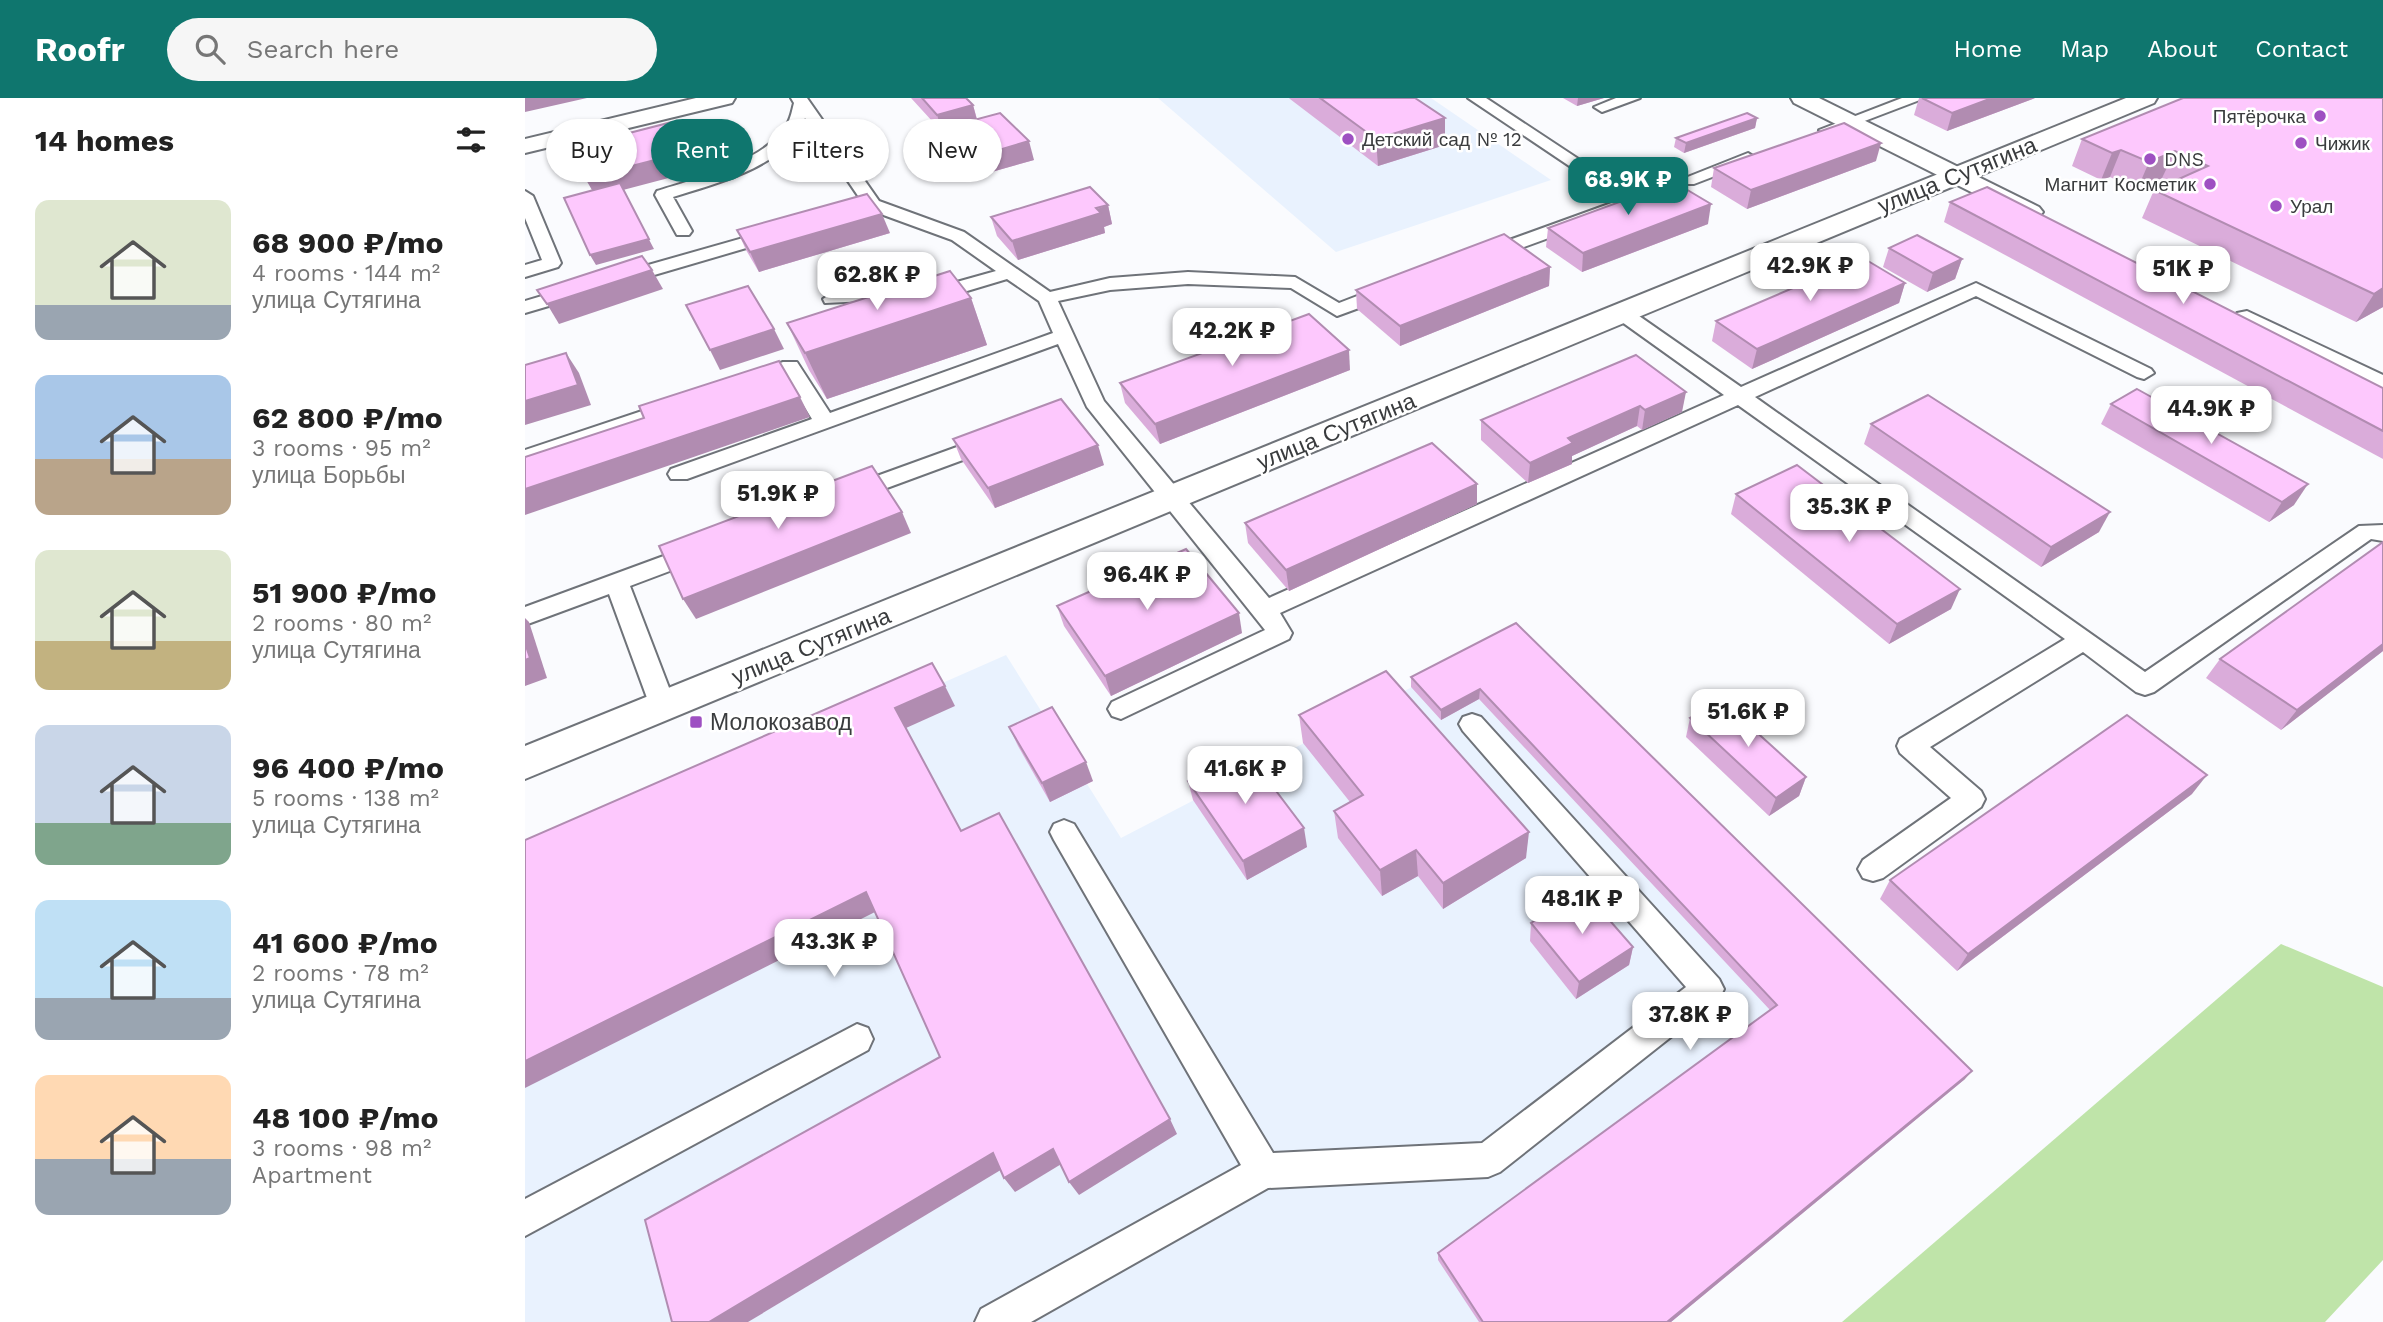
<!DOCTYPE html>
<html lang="en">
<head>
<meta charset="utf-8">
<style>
	:root { --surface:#fff; --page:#f6f6f6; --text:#222; --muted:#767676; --accent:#0f766e }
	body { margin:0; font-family:"Work Sans",sans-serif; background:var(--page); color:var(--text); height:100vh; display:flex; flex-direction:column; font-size:26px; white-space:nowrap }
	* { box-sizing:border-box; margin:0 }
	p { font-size:23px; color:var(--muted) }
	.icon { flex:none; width:38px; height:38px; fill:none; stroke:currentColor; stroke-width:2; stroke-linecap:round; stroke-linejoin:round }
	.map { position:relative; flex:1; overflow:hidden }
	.sheet { display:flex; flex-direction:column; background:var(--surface); width:525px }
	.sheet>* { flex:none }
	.banner { position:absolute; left:21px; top:21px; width:665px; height:63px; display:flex; gap:14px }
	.price { position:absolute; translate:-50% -60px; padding:0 16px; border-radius:14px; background:#fff; color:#222; font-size:23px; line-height:46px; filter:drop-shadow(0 2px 4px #0008) }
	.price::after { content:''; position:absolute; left:50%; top:42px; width:21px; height:16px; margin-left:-10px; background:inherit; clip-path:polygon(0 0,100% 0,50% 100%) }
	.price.active { background:var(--accent); color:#fff }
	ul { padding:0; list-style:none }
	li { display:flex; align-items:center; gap:21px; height:175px; padding:0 35px }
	li span { display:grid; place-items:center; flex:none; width:196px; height:140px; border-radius:14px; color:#555 }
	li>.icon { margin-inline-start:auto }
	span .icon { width:84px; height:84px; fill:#fffc; stroke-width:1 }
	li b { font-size:30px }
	h2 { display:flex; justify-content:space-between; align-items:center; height:84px; padding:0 35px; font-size:30px }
	.pill { padding:0 24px; border-radius:32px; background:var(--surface); box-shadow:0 2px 5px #0004; font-size:24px; line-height:63px }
	.pill.active { background:var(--accent); color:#fff }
	header { display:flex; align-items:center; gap:42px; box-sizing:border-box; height:98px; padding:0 35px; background:var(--accent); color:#fff }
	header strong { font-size:33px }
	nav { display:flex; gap:38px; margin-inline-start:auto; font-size:24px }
	.search { width:490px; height:63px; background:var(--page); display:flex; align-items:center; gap:18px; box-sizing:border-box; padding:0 24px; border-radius:38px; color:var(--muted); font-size:26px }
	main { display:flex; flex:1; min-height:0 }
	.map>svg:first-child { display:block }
	.built { fill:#e9f2fe }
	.green { fill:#bfe4a9 }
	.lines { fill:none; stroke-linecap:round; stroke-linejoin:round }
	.service-casing { stroke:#6f7379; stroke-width:4 }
	.minor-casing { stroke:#6f7379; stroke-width:4 }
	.tertiary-casing { stroke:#6f7379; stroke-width:4 }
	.service { fill:#fff; fill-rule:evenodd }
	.minor { fill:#fff; fill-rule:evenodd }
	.tertiary { fill:#fff; fill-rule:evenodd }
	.wall { fill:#daacda }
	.shaded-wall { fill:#b18cb1 }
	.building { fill:#fdc8fd; stroke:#b18cb1; stroke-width:2 }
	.poi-dot { fill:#9e50c2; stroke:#fff; stroke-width:2.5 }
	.labels { text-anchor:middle; stroke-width:5; stroke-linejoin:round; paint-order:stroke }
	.far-poi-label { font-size:19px; fill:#3a3c3e; stroke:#fff; text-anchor:start }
	.street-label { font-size:23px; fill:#3a3c3e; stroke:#fff }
	.poi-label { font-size:23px; fill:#3a3c3e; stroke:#fff; text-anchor:start }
</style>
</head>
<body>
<header>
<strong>Roofr</strong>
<div class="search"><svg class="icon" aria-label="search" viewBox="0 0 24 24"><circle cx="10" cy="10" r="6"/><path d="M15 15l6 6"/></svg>Search here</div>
<nav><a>Home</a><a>Map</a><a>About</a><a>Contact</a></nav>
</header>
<main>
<section class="sheet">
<h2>14 homes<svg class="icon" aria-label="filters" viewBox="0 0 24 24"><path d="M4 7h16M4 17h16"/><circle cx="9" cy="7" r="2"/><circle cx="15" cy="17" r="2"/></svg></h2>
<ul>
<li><span style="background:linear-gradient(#dfe7d0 75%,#9aa5b1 0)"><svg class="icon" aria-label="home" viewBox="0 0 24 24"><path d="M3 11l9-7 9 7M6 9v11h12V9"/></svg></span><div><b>68 900 ₽/mo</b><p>4 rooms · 144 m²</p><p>улица Сутягина</p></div></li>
<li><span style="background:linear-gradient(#a9c7e8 60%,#b9a48a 0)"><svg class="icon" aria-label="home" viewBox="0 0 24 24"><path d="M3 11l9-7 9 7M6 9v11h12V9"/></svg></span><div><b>62 800 ₽/mo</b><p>3 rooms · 95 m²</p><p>улица Борьбы</p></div></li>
<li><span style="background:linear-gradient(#dfe7d0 65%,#c2b280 0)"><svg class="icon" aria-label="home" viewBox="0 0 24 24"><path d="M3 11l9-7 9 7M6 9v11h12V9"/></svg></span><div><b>51 900 ₽/mo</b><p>2 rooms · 80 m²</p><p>улица Сутягина</p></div></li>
<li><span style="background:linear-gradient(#c9d6e8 70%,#7fa58c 0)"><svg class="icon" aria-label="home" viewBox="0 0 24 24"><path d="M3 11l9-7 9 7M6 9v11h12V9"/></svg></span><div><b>96 400 ₽/mo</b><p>5 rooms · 138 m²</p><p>улица Сутягина</p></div></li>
<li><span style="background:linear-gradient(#bfe0f5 70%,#9aa5b1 0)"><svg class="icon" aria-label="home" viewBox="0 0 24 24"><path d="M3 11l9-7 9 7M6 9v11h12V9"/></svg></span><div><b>41 600 ₽/mo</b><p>2 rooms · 78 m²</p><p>улица Сутягина</p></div></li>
<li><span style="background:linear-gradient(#ffd9b3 60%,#9aa5b1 0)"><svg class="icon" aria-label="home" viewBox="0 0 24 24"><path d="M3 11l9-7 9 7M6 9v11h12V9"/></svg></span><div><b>48 100 ₽/mo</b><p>3 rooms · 98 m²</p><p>Apartment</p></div></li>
</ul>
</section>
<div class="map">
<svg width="1858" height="1224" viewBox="0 0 1858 1224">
	<rect width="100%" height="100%" fill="#fafbfe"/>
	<g class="built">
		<path d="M633,0h273l120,82 -215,72z"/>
		<path d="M991,535l449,446 -294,243h-1146v-455l481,-212 115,183z"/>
	</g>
	<path class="green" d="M1756,846l102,43v273l-58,62h-483z"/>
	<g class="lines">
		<g class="service-casing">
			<g id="service">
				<path d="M266,0h16l72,103 85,31 86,60 60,-14 78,-6 107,5 44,26 44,-17h14l2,4 -2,4 -60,22 -46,-28 -103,-4 -78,6 -52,11 46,100 165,197 455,-203 -109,-78 -3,-4 3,-4h14l112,78 235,-104 175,86 3,4 -10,6 -7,-2 -161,-81 -221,101 390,275 214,-146 24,-1v16l-12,-2 -217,153 -9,3 -9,-3 -53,-40 -153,95 51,44 4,8 -4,8 -98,71 -10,3 -10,-3 -5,-9 5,-9 88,-62 -51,-45 -3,-7 3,-7 165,-100 -327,-234 -458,208 12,20 -3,6 -168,80 -9,-3 -4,-7 4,-7 153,-72 -178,-223 -29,-63 -371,135h-16l-3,-5 3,-5 141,-50 -27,-44 -34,11 -10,-6 3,-4 39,-14h14l33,51 223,-80 -14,-32 -32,-22 -60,18 -122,6 -2,-4 9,-6 114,-8 50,-14 -44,-31 -85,-31 -62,-91c-18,49 -88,65 -132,79l19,34 -3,4h-12l-22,-40 2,-4c38,-12 110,-30 130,-67 4,-6 5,-14 7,-21z"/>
				<path d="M943,0h18l156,103 -3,4 -148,54h-12l-3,-4 3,-4 141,-51z"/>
				<path d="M1091,0h24l-38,14 -8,-5z"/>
				<path d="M1377,0h23l-92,35 -6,2 -8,-5z"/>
				<path d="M1223,55l8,5 -2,3 -60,23h-12l-2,-4z"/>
				<path d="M0,93l8,5 28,67 -3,4 -33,10v-12l17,-5 -17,-42z"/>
				<path d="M253,130l6,1 3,4 -3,4 -164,48 -9,-6 2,-4z"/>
				<path d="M54,187l9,6 -2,4 -61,18v-12z"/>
				<path d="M153,301l10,6 -3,4 -160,55v-14z"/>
				<path d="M465,337l8,2 3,5 -3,5 -141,52h-16l-3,-5 3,-5z"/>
				<path d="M174,445l8,2 4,6 -4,6 -77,29 46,120 -4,7 -9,3 -9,-3 -4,-7 -41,-112 -84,31v-18z"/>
				<path d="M947,616l9,3 238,262 5,10 -5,10 -219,173 -12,5 -220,11 -237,134h-56l6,-13 260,-144 -187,-325 -4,-8 4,-8 10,-4 10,4 199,329 209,-10 204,-156 -223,-256 -4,-7 4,-7z"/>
				<path d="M332,926l11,4 5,11 -5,11 -343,186v-37z"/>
			</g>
		</g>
		<g class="minor-casing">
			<g id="minor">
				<path d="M1266,0h28l220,109 4,5 -4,5h-18l-227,-114z"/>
				<path d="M1722,213l136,64v21l-146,-71 -4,-6 4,-6z"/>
			</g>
		</g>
		<g class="tertiary-casing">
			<g id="tertiary">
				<path d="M171,0h39l-3,5 -207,50v-14z"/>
				<path d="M1601,0h31l-3,5 -1629,676v-33z"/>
			</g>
		</g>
		<use href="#service" class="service"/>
		<use href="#minor" class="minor"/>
		<use href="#tertiary" class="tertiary"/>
	</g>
	<g class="wall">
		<path d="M386,0h55l7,7 4,14 57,41 -46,13 -28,-29 -4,-14 -13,3z"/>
		<path d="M764,0h126l30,20v27l-67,21 -88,-67z"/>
		<path d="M1038,0h41l-27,8z"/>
		<path d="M1394,0h116l-88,33 -33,-16z"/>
		<path d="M1858,0v209l-27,15 -214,-104 12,-28 18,-7 -10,-5 -25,12 -27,-13 -9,3 -29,-14 10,-27z"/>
		<path d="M1232,20l-2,10 -71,25 -10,-6 2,-9z"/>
		<path d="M1351,63l-129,48 -36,-22 3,-19z"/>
		<path d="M1425,104l433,186v71l-439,-237z"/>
		<path d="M583,107l4,19 -8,3 1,6 -87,27 -21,-24 -6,-19z"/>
		<path d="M1183,126l-126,48 -36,-25 2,-19z"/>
		<path d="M212,132l153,3 -131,39 -13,-22z"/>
		<path d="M1364,150l73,11 -7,20 -28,13 -44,-25z"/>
		<path d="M1025,169l-1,19 -149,60 -43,-37 -1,-19z"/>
		<path d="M1380,185l-6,20 -147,66 -40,-28 4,-20z"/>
		<path d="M446,200l16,47 -160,54 -18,-29 -22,-47z"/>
		<path d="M1111,257l46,57 -40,18 -5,-4 -65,30v8l-44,19 -47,-43v-20z"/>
		<path d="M825,272l-190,74 -35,-41 -5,-20z"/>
		<path d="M1586,306l183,101 -25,17 -168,-98z"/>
		<path d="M1346,326l228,108 -58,35 -177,-123z"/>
		<path d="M428,341l151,26 -109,43 -34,-49z"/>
		<path d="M952,386v20l-188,87 -41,-48 -3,-20z"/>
		<path d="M1211,396l215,115 -62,35 -158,-130z"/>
		<path d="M1858,444v109l-102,79 -75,-52 14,-19z"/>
		<path d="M532,508l185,27 -131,63 -47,-70z"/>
		<path d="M991,525l449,456 -294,243h-192l-41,-62v-7l332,-243 -291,-311 -38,21 -30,-33v-10z"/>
		<path d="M774,617l227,143 -83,51 -25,-33 -36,20 -44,-58 -4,-27 16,-9 -47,-59z"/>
		<path d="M1165,620l116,59 -7,19 -30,20 -83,-79z"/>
		<path d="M484,629l84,54 -43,21 -32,-56z"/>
		<path d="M663,683l119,66 -60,33 -54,-80z"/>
		<path d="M1667,696l-235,177 -77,-72 10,-19z"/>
		<path d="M1006,825l102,24 -4,18 -53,34 -46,-58z"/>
	</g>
	<g class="shaded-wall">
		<path d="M0,0h62l-62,14z"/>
		<path d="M1053,0h26l-27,8z"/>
		<path d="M1467,0h43l-88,33 5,-18z"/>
		<path d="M448,7l5,19 -23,1 1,5 -13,3 -6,-18z"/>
		<path d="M920,20v27l-67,21 -2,-27z"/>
		<path d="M1232,20l-2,10 -71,25 2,-10z"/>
		<path d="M504,43l5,19 -46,13 -6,-18z"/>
		<path d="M1356,45l-5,18 -129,48 4,-19z"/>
		<path d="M1596,52l-11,27 -9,3 11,-27z"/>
		<path d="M165,53l9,19 -76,20 31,59 -58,16 -6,-10 6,-58 -11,-19z"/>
		<path d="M1650,53l-13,27 -25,12 12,-28z"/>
		<path d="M1186,106l-3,20 -126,48 1,-19z"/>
		<path d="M583,107l4,19 -8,3 1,6 -87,27 -6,-19z"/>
		<path d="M357,116l8,19 -131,39 -9,-20z"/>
		<path d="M1437,161l-7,20 -28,13 6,-19z"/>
		<path d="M1025,169l-1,19 -149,60v-20z"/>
		<path d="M127,172l11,19 -104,35 -12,-20z"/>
		<path d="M1380,185l-6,20 -147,66 5,-20z"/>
		<path d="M1858,190v19l-27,15 18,-28z"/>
		<path d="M446,200l16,47 -160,54 -22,-46z"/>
		<path d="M249,231l10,20 -64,21 -10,-20z"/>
		<path d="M824,252l1,20 -190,74 -5,-20z"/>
		<path d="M41,255l13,20 12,32 -66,20v-24z"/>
		<path d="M1161,294l-4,20 -40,18 3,-20z"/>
		<path d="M275,299l10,20 -285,98v-26z"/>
		<path d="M1115,308l-3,20 -65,30v8l-44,19 2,-20 38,-25z"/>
		<path d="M573,347l6,20 -109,43 -7,-20z"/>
		<path d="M952,386v20l-188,87 -3,-21z"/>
		<path d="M1783,386l-14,21 -25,17 13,-20z"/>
		<path d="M377,414l9,21 -215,86 -13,-20z"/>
		<path d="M1585,414l-11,20 -58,35 10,-20z"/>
		<path d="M1435,491l-9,20 -62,35 8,-20z"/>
		<path d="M714,515l3,20 -131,63 -6,-20z"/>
		<path d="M0,520l4,4 18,56 -22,8z"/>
		<path d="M1858,546v7l-102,79 16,-20z"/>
		<path d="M420,588l10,20 -49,22 -11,-20z"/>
		<path d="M955,591l-1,10 -38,21v-10z"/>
		<path d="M561,664l7,19 -43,21 -8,-19z"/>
		<path d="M1682,677l-15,19 -235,177 11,-17z"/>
		<path d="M1281,679l-7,19 -30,20 7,-18z"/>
		<path d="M779,730l3,19 -60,33 -4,-19z"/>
		<path d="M1004,734l-3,26 -83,51v-26z"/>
		<path d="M891,752l2,26 -36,20 -2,-26z"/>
		<path d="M341,794l13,18 -354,178v-27z"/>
		<path d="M1108,849l-4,18 -53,34 3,-17z"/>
		<path d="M1447,973l-7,8 -294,243h-4z"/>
		<path d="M645,1021l7,15 -98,61 -10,-13z"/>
		<path d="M528,1051l10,14 -48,29 -11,-14z"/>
		<path d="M468,1055l11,15 -256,154h-39z"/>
	</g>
	<g class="building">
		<path d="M397,0h44l7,7 -36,10z"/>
		<path d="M795,0h95l30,20 -69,21z"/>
		<path d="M1397,0h70l-40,15z"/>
		<path d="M1658,0h200v190l-9,6 -220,-104 54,-24 -33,-15 -26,11 -28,-12 -9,3 -30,-14z"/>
		<path d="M475,15l29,28 -47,14 -27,-30z"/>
		<path d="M1222,15l10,5 -71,25 -10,-5z"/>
		<path d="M147,24l18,29 -105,27 -14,-30z"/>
		<path d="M1319,25l37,20 -130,47 -37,-22z"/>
		<path d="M1149,84l37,22 -128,49 -35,-25z"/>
		<path d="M95,85l29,56 -59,16 -26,-57z"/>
		<path d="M565,89l18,18 -12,3 5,5 -89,28 -21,-24z"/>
		<path d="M1462,89l396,201v43l-433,-229z"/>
		<path d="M342,96l15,20 -132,38 -13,-22z"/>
		<path d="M979,136l46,33 -150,59 -44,-36z"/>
		<path d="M1392,137l45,24 -29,14 -44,-25z"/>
		<path d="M117,158l10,14 -105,34 -10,-14z"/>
		<path d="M1338,160l42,25 -148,66 -41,-28z"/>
		<path d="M425,173l21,27 -166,55 -18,-30z"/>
		<path d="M223,188l26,43 -64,21 -24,-45z"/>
		<path d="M784,216l40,36 -194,74 -35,-41z"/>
		<path d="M41,255l12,32 -53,16v-36z"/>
		<path d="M1111,257l50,37 -41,18 -5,-4 -72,32 5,5 -43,20 -49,-43z"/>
		<path d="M254,263l21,36 -275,92v-32l119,-39 -5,-12z"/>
		<path d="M1612,291l171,95 -26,18 -171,-98z"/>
		<path d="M1403,297l182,117 -59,35 -180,-123z"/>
		<path d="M536,301l37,46 -110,43 -35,-49z"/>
		<path d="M907,345l45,41 -191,86 -41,-47z"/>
		<path d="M1272,367l163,124 -63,35 -161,-130z"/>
		<path d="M347,368l30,46 -219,87 -24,-53z"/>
		<path d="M1858,444v102l-86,66 -77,-51z"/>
		<path d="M661,451l53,64 -134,63 -48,-70z"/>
		<path d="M991,525l456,448 -305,251h-184l-45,-69 339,-248 -297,-316 -39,21 -30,-33z"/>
		<path d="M0,545l5,15 -5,2z"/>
		<path d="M407,565l13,23 -50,22 66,123 38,-18 171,306 -101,63 -16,-33 -49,29 -11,-25 -284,169h-37l-27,-102 295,-163 -74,-165 -341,169v-221z"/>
		<path d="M861,573l143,161 -86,51 -27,-33 -36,20 -46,-59 29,-16 -64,-80z"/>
		<path d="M1196,602l85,77 -30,21 -86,-80z"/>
		<path d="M527,609l34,55 -44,21 -33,-56z"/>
		<path d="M1602,617l80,60 -239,179 -78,-74z"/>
		<path d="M721,653l58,77 -61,33 -55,-80z"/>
		<path d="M1059,793l49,56 -54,35 -48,-59z"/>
	</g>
	<g class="poi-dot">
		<circle cx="1795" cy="18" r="7"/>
		<circle cx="823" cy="41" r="7"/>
		<circle cx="1776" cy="45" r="7"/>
		<circle cx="1625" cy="61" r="7"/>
		<circle cx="1685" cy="86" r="7"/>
		<circle cx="1751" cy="108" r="7"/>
		<rect x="164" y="617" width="14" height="14" rx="3.5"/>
	</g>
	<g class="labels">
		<g class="far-poi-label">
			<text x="1781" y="25" text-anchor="end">Пятёрочка</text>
			<text x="837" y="48">Детский сад № 12</text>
			<text x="1790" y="52">Чижик</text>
			<text x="1639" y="68">DNS</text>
			<text x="1671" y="93" text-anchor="end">Магнит Косметик</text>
			<text x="1765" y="115">Урал</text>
		</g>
		<g class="street-label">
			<text transform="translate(1432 77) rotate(-22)" y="8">улица Сутягина</text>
			<text transform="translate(811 333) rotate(-22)" y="8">улица Сутягина</text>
			<text transform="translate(286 548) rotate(-22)" y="8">улица Сутягина</text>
		</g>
		<g class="poi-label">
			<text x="185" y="632">Молокозавод</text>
		</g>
	</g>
</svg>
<b class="price active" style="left:1103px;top:119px">68.9K ₽</b>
<b class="price" style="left:1285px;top:205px">42.9K ₽</b>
<b class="price" style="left:1658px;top:208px">51K ₽</b>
<b class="price" style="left:352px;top:214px">62.8K ₽</b>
<b class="price" style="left:707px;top:270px">42.2K ₽</b>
<b class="price" style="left:1686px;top:348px">44.9K ₽</b>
<b class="price" style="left:253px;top:433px">51.9K ₽</b>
<b class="price" style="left:1324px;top:446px">35.3K ₽</b>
<b class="price" style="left:622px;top:514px">96.4K ₽</b>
<b class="price" style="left:1223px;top:651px">51.6K ₽</b>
<b class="price" style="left:720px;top:708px">41.6K ₽</b>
<b class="price" style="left:1057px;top:838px">48.1K ₽</b>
<b class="price" style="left:309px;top:881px">43.3K ₽</b>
<b class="price" style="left:1165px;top:954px">37.8K ₽</b>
<div class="banner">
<a class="pill">Buy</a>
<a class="pill active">Rent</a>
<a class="pill">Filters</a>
<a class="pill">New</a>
</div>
</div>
</main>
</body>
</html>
